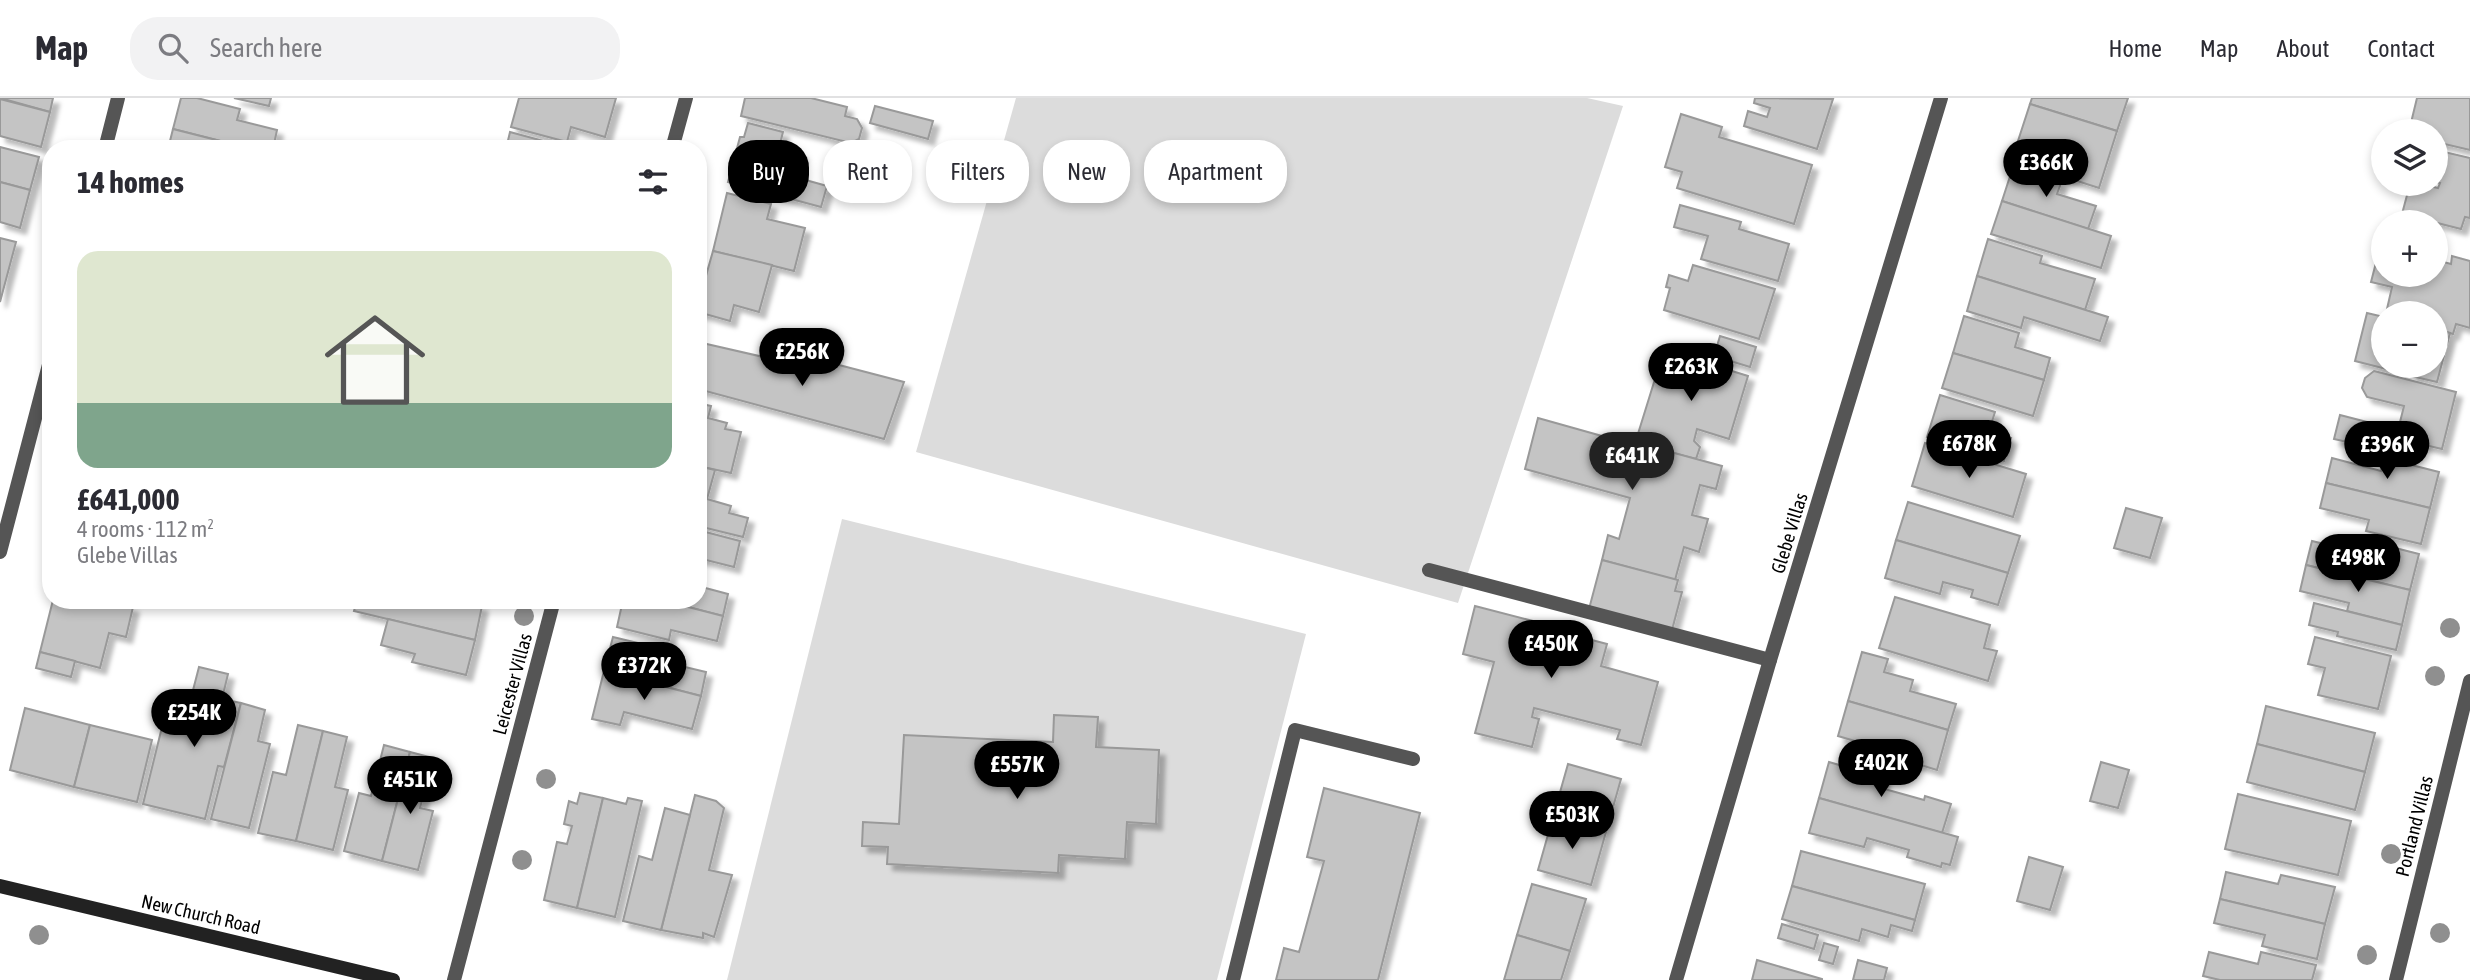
<!DOCTYPE html>
<html lang="en">
<head>
<meta charset="utf-8">
<style>
	:root { --surface:#fff; --page:#f2f2f3; --text:#2b2b33; --muted:#7c7c81; --line:#e1e1e2; --accent:#000 }
	body { margin:0; font-family:"Asap Condensed",sans-serif; background:var(--page); color:var(--text); height:100vh; display:flex; flex-direction:column; font-size:26px; white-space:nowrap }
	* { box-sizing:border-box; margin:0 }
	p { font-size:23px; color:var(--muted) }
	.icon { flex:none; width:38px; height:38px; fill:none; stroke:currentColor; stroke-width:2; stroke-linecap:round; stroke-linejoin:round }
	.map { position:relative; flex:1; overflow:hidden }
	.sheet { position:absolute; left:42px; top:42px; width:665px; height:469px; display:flex; flex-direction:column; background:var(--surface); border-radius:28px; box-shadow:0 4px 10px #0003 }
	.sheet>* { flex:none }
	.hud { position:absolute; left:728px; top:42px; width:665px; height:63px; display:flex; gap:14px }
	.tools { position:absolute; left:2371px; top:21px; display:grid; gap:14px }
	.tools a { display:grid; place-items:center; width:77px; height:77px; border-radius:50%; background:var(--surface); box-shadow:0 4px 10px #0003; font-size:35px }
	.price { position:absolute; translate:-50% -60px; padding:0 16px; border-radius:24px; background:var(--accent); color:#fff; font-size:23px; line-height:46px; filter:drop-shadow(0 2px 4px #0008) }
	.price::after { content:''; position:absolute; left:50%; top:42px; width:21px; height:16px; margin-left:-10px; background:inherit; clip-path:polygon(0 0,100% 0,50% 100%) }
	.price.active { background:#222; color:#fff }
	ul { padding:0; list-style:none }
	li { display:grid; align-content:center; gap:14px; height:371px; padding:0 35px }
	li+li { border-top:2px solid var(--line) }
	li span { display:grid; place-items:center; height:217px; border-radius:21px; color:#555 }
	li>.icon { margin-inline-start:auto }
	span .icon { width:126px; height:126px; fill:#fffc; stroke-width:1 }
	li b { font-size:30px }
	h2 { display:flex; justify-content:space-between; align-items:center; height:84px; padding:0 35px; font-size:30px }
	.tag { padding:0 24px; border-radius:28px; background:var(--surface); box-shadow:0 4px 10px #0003; font-size:24px; line-height:63px }
	.tag.active { background:var(--accent); color:#fff }
	header { display:flex; align-items:center; gap:42px; box-sizing:border-box; height:98px; padding:0 35px; background:var(--surface); border-bottom:2px solid var(--line) }
	header strong { font-size:33px }
	nav { display:flex; gap:38px; margin-inline-start:auto; font-size:24px }
	.search { width:490px; height:63px; background:var(--page); display:flex; align-items:center; gap:18px; box-sizing:border-box; padding:0 24px; border-radius:28px; color:var(--muted); font-size:26px }
	.map>svg:first-child { display:block }
	.green { fill:#dcdcdc }
	.building { fill:#c4c4c4; stroke:#999; stroke-width:2; filter:url(#shadow) }
	.lines { fill:none; stroke-linecap:round; stroke-linejoin:round }
	.lane { stroke:#555; stroke-width:14 }
	.street { stroke:#555; stroke-width:14 }
	.secondary { stroke:#222; stroke-width:14 }
	.tree { fill:#8f8f8f }
	.labels { text-anchor:middle; stroke-width:5; stroke-linejoin:round; paint-order:stroke }
	.street-label { font-size:19px; fill:#000; stroke:#fff }
</style>
</head>
<body>
<header>
<strong>Map</strong>
<div class="search"><svg class="icon" aria-label="search" viewBox="0 0 24 24"><circle cx="10" cy="10" r="6"/><path d="M15 15l6 6"/></svg>Search here</div>
<nav><a>Home</a><a>Map</a><a>About</a><a>Contact</a></nav>
</header>
<div class="map">
<svg width="2470" height="882" viewBox="0 0 2470 882">
	<defs>
		<filter id="shadow"><feDropShadow dx="6" dy="6" stdDeviation="2" flood-color="#0004"/></filter>
	</defs>
	<rect width="100%" height="100%" fill="#fff"/>
	<g class="green">
		<path d="M1016,0h571l36,8 -165,497 -542,-151z"/>
		<path d="M842,421l464,115 -89,346h-490z"/>
	</g>
	<g class="building">
		<path d="M0,0h53l-3,14z"/>
		<path d="M181,0h16l43,11 -3,11 40,10 -4,19h-21l-79,-20z"/>
		<path d="M234,0h37l-2,8z"/>
		<path d="M519,0h97l-11,39 -34,-10 -4,15 -56,-15z"/>
		<path d="M745,0h66l36,9 -2,9 12,3 5,9 -3,11 -8,4 -110,-27z"/>
		<path d="M1755,0l78,1 -16,50 -73,-23 4,-15 19,6 3,-9 -16,-5z"/>
		<path d="M2032,0h96l-11,33 -87,-27z"/>
		<path d="M2417,0h53v52l-34,-8v-11h-27z"/>
		<path d="M0,1l50,13 -9,35 -41,-11z"/>
		<path d="M2030,6l87,27 -18,57 -53,-17 4,-14 -34,-10z"/>
		<path d="M875,8l58,15 -5,18 -58,-16z"/>
		<path d="M1681,16l41,13 -3,10 93,28 -18,59 -117,-36 5,-16 -17,-5z"/>
		<path d="M748,25l35,9 -4,16 22,6 -6,23 32,9 -6,21 -93,-25 12,-45h4z"/>
		<path d="M173,31l79,20h-84z"/>
		<path d="M510,34l63,17h-67z"/>
		<path d="M0,49l39,10 -9,33 -30,-8z"/>
		<path d="M2436,52l34,8v60l-5,-1 -4,12 -59,-15 8,-30h11l17,4 2,-5 -4,-1z"/>
		<path d="M2013,69l48,16 -4,11 39,12 -8,23 -86,-28z"/>
		<path d="M0,84l30,8 -10,38 -20,-6z"/>
		<path d="M727,95l44,11 -4,15 38,9 -11,43 -81,-20z"/>
		<path d="M2002,103l109,35 -10,32 -110,-34z"/>
		<path d="M1680,107l61,17 -2,7 50,15 -11,37 -77,-22 7,-23 -34,-9z"/>
		<path d="M0,140l16,4 -16,60z"/>
		<path d="M1988,141l54,17 -2,7 55,16 -10,31 -108,-34z"/>
		<path d="M2380,149l4,1v27h52v-15l15,4 1,-8 18,5v67l-14,-4 -3,10 -17,-5v-16h-31l-18,-4 5,-22 -21,-5z"/>
		<path d="M713,153l59,14 -13,47 -25,-7 -4,16 -32,-9v-8z"/>
		<path d="M1693,167l82,24 -16,50 -95,-29 6,-22 -4,-1 3,-12 19,6z"/>
		<path d="M1977,178l131,41 -8,24 -76,-24 -3,11 -54,-17z"/>
		<path d="M2367,215l17,4v49h52v-37l14,4 -13,49 -26,-6 1,-5 -9,-2 -1,4 -47,-12z"/>
		<path d="M1964,218l55,17 -4,14 35,11 -6,22 -91,-27z"/>
		<path d="M1720,238l36,11 -6,20 -36,-11z"/>
		<path d="M698,244l74,17 2,-11 130,34 -20,57 -186,-50z"/>
		<path d="M1664,252l84,26 -19,63 -32,-10 -3,12 6,6 -4,12 -27,-7 2,-5 -34,-10z"/>
		<path d="M1953,255l91,27 -11,36 -91,-28z"/>
		<path d="M2374,273l82,21 -14,57 -43,-10 -2,10 -27,-6 -1,4 -35,-8 6,-24 58,15 6,-24 -37,-9 -5,-9 3,-10z"/>
		<path d="M1940,297l55,17 -6,19 22,7 -7,23 -77,-24z"/>
		<path d="M698,305l13,3 -3,12 19,5 -2,6 16,3 -10,41 -33,-7z"/>
		<path d="M1538,320l96,27 -5,19 10,2 6,-21 77,21 -6,23 -16,-4 -8,30 16,4 -9,33 -15,-5 -9,33 -73,-20 6,-25 11,4 11,-41 -105,-29z"/>
		<path d="M1925,345l101,31 -13,43 -101,-31z"/>
		<path d="M2332,360l49,13 3,-13 55,14 -9,36 -104,-25z"/>
		<path d="M698,368l17,4 -8,29 24,7 -2,7 19,5 -5,19 -45,-11z"/>
		<path d="M2326,385l104,25 -9,36 -55,-13 3,-11 -49,-12z"/>
		<path d="M1908,404l112,34 -12,37 -112,-33z"/>
		<path d="M2126,410l36,10 -12,40 -36,-10z"/>
		<path d="M698,432l42,11 -6,26 -36,-9z"/>
		<path d="M1896,442l112,33 -10,32 -27,-8 2,-7 -30,-8 -3,12 -55,-16z"/>
		<path d="M2364,442l55,14 -9,36 -104,-25 6,-24 49,12z"/>
		<path d="M1602,462l76,20 -3,11 7,1 -10,38 -83,-21z"/>
		<path d="M2306,467l104,25 -8,35 -55,-14 2,-8 -49,-12z"/>
		<path d="M698,488l30,8 -5,22 -62,-16h37z"/>
		<path d="M1895,499l95,28 -6,23 13,3 -9,30 -109,-33z"/>
		<path d="M53,502h53l27,7 -7,30 -17,-4 -9,35 -60,-16z"/>
		<path d="M357,502h52l19,5 1,-5h29l24,6 -7,34 -121,-29z"/>
		<path d="M623,502h38l62,16 -6,25 -46,-11 -2,10 -52,-13z"/>
		<path d="M2314,505l88,22 -6,25 -59,-14 1,-4 -29,-7z"/>
		<path d="M1475,508l85,22 -4,15 10,2 3,-11 38,10 -6,22 57,16 -17,63 -24,-6 3,-9 -86,-22 -2,9 7,2 -7,28 -57,-14 19,-71 -31,-8z"/>
		<path d="M388,521l87,21 -9,35 -54,-13 3,-8 -34,-9z"/>
		<path d="M613,539l54,13 -3,12 42,10 -5,24 -97,-25z"/>
		<path d="M2315,539l76,19 -13,53 -60,-14 7,-27 -17,-4z"/>
		<path d="M40,554l35,9 -4,16 -35,-9z"/>
		<path d="M1862,554l26,7 -4,13 29,8 -3,11 46,13 -8,26 -100,-29z"/>
		<path d="M199,569l29,7 -6,25 19,4 -17,64 -6,-1 -13,53 -62,-15 21,-85 20,6z"/>
		<path d="M604,573l97,25 -9,33 -68,-17 -4,13 -28,-6z"/>
		<path d="M1848,603l100,29 -11,40 -46,-14 1,-4 -54,-16z"/>
		<path d="M241,605l24,7 -7,31 12,3 -21,84 -38,-9z"/>
		<path d="M2266,608l109,27 -10,39 -108,-28z"/>
		<path d="M25,610l65,17 -16,62 -64,-17z"/>
		<path d="M1054,617l44,2 -2,30 63,3 -3,74 -29,-2 -2,37 -66,-4 -1,18 -171,-9 1,-17 -26,-1 1,-24 36,2 5,-89 149,7z"/>
		<path d="M90,627l62,15 -15,62 -63,-15z"/>
		<path d="M298,627l25,6 -27,110 -38,-8 15,-61 13,3z"/>
		<path d="M323,633l24,6 -12,50 13,3 -15,60 -37,-9z"/>
		<path d="M2257,646l108,28 -10,38 -108,-28z"/>
		<path d="M384,647l26,7 -28,109 -38,-10 15,-58 12,3z"/>
		<path d="M410,654l23,6 -13,50 13,3 -15,59 -36,-9z"/>
		<path d="M1829,664l55,16 -3,10 43,12 1,-4 26,8 -9,29 -123,-35z"/>
		<path d="M2101,664l28,8 -11,38 -28,-7z"/>
		<path d="M1568,666l53,15 -15,53 -53,-15z"/>
		<path d="M1324,690l96,25 -42,167h-102l8,-32 15,4 25,-91 -17,-4z"/>
		<path d="M580,695l23,5 -26,110 -33,-8 13,-58 10,2 5,-18 -8,-2 5,-23 8,3z"/>
		<path d="M2238,696l113,27 -13,54 -113,-26z"/>
		<path d="M695,697l21,6 8,7 -15,62 23,5 -18,62 -11,-4v5l-42,-8z"/>
		<path d="M603,700l23,6 2,-6 14,3 -27,116 -38,-9z"/>
		<path d="M1819,700l139,39 -8,28 -8,-2 -1,4 -34,-10 2,-7 -42,-12 -3,9 -55,-14z"/>
		<path d="M665,710l25,7 -29,115 -38,-9 16,-65 13,4z"/>
		<path d="M1553,719l53,15 -15,53 -53,-15z"/>
		<path d="M1801,753l124,33 -10,36 -123,-34z"/>
		<path d="M2029,759l34,10 -13,43 -33,-9z"/>
		<path d="M2226,774l52,12 3,-9 54,12 -10,37 -105,-25z"/>
		<path d="M1532,786l54,15 -16,52 -53,-16z"/>
		<path d="M1792,788l123,34 -3,11 -21,-6 -3,12 -26,-8 -3,12 -77,-22z"/>
		<path d="M2220,801l105,25 -8,35 -55,-13 3,-11 -51,-12z"/>
		<path d="M1782,826l36,11 -4,14 -36,-11z"/>
		<path d="M1517,837l53,16 -9,29h-57z"/>
		<path d="M1824,845l14,4 -5,17 -14,-4z"/>
		<path d="M2209,854l49,12 3,-12 55,13 -4,15h-92l-17,-4z"/>
		<path d="M1757,862l65,19v1h-70z"/>
		<path d="M1858,862l29,8 -3,12h-31z"/>
	</g>
	<g class="lines">
		<g class="lane">
			<path d="M1429,472l341,90"/>
			<path d="M1233,882l62,-250 118,29"/>
		</g>
		<g class="street">
			<path d="M105,51l13,-51"/>
			<path d="M672,51l14,-51"/>
			<path d="M0,454l51,-195"/>
			<path d="M454,882l100,-380"/>
			<path d="M1676,882l94,-320 171,-562"/>
			<path d="M2396,882l74,-299"/>
		</g>
		<path class="secondary" d="M0,788l393,94"/>
	</g>
	<g class="tree">
		<circle cx="524" cy="518" r="10"/>
		<circle cx="2450" cy="530" r="10"/>
		<circle cx="2435" cy="578" r="10"/>
		<circle cx="546" cy="681" r="10"/>
		<circle cx="2391" cy="756" r="10"/>
		<circle cx="522" cy="762" r="10"/>
		<circle cx="2440" cy="835" r="10"/>
		<circle cx="39" cy="837" r="10"/>
		<circle cx="2367" cy="857" r="10"/>
	</g>
	<g class="labels">
		<g class="street-label">
			<text transform="translate(1789 435) rotate(-73)" y="7">Glebe Villas</text>
			<text transform="translate(512 586) rotate(-75)" y="7">Leicester Villas</text>
			<text transform="translate(2414 728) rotate(-76)" y="7">Portland Villas</text>
			<text transform="translate(201 816) rotate(13)" y="7">New Church Road</text>
		</g>
	</g>
</svg>
<div class="tools">
<a><svg class="icon" aria-label="layers" viewBox="0 0 24 24"><path d="M12 4l9 5-9 5-9-5zM3 14l9 5 9-5"/></svg></a>
<a>+</a>
<a>−</a>
</div>
<b class="price" style="left:2046px;top:101px">£366K</b>
<b class="price" style="left:802px;top:290px">£256K</b>
<b class="price" style="left:1691px;top:305px">£263K</b>
<b class="price" style="left:1969px;top:382px">£678K</b>
<b class="price" style="left:2387px;top:383px">£396K</b>
<b class="price active" style="left:1632px;top:394px">£641K</b>
<b class="price" style="left:2358px;top:496px">£498K</b>
<b class="price" style="left:1551px;top:582px">£450K</b>
<b class="price" style="left:644px;top:604px">£372K</b>
<b class="price" style="left:194px;top:651px">£254K</b>
<b class="price" style="left:1881px;top:701px">£402K</b>
<b class="price" style="left:1017px;top:703px">£557K</b>
<b class="price" style="left:410px;top:718px">£451K</b>
<b class="price" style="left:1572px;top:753px">£503K</b>
<div class="hud">
<a class="tag active">Buy</a>
<a class="tag">Rent</a>
<a class="tag">Filters</a>
<a class="tag">New</a>
<a class="tag">Apartment</a>
</div>
<section class="sheet">
<h2>14 homes<svg class="icon" aria-label="filters" viewBox="0 0 24 24"><path d="M4 7h16M4 17h16"/><circle cx="9" cy="7" r="2"/><circle cx="15" cy="17" r="2"/></svg></h2>
<ul>
<li><span style="background:linear-gradient(#dfe7d0 70%,#7fa58c 0)"><svg class="icon" aria-label="home" viewBox="0 0 24 24"><path d="M3 11l9-7 9 7M6 9v11h12V9"/></svg></span><div><b>£641,000</b><p>4 rooms · 112 m²</p><p>Glebe Villas</p></div></li>
</ul>
</section>
</div>
</body>
</html>
